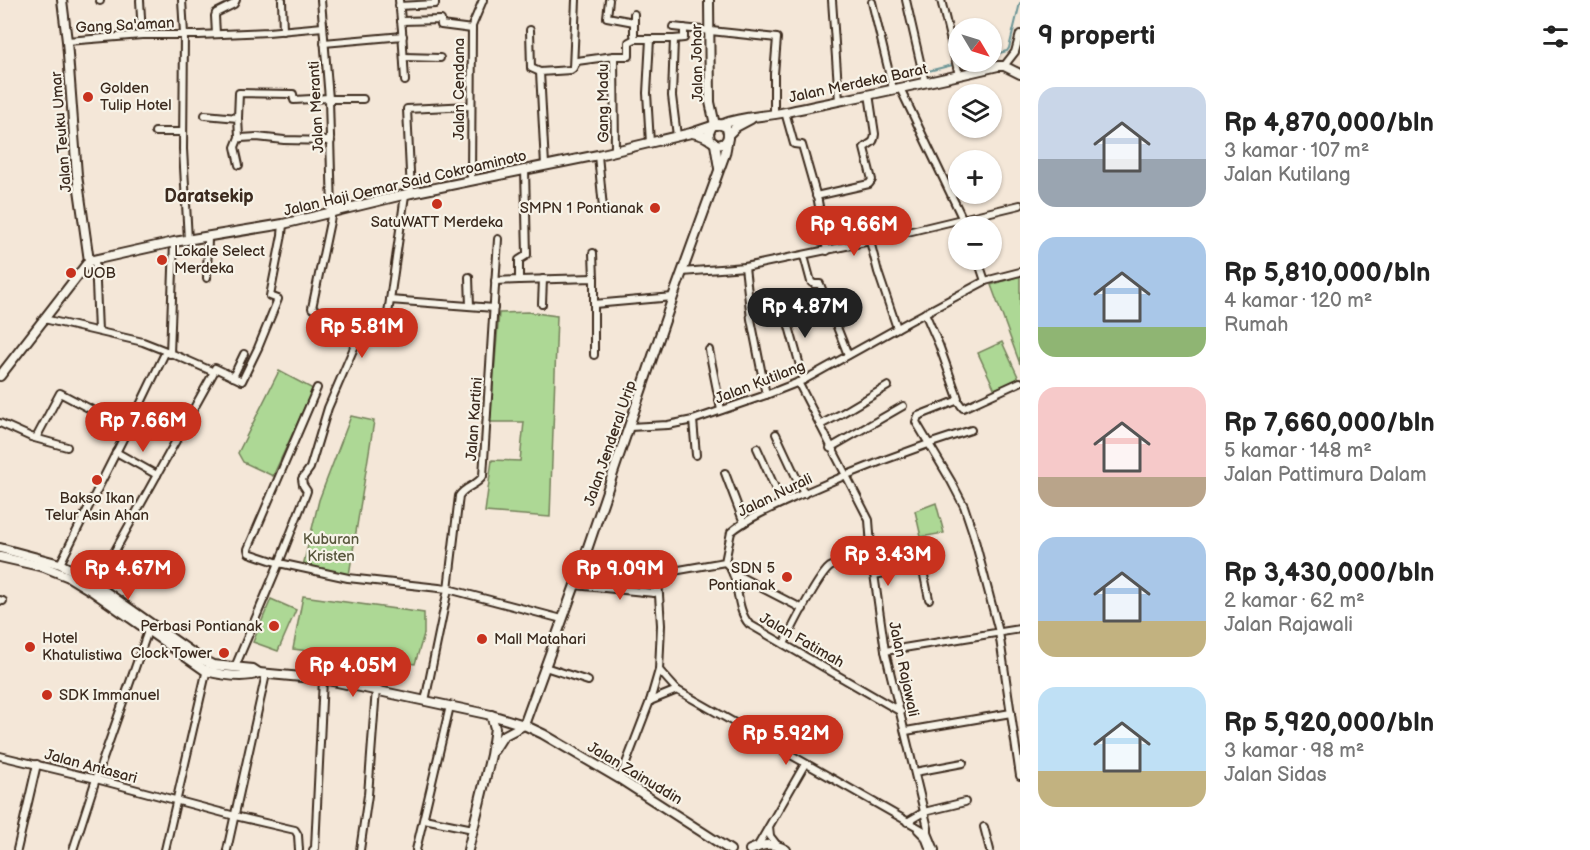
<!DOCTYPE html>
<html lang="id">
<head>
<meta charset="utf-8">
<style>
	:root { --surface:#fff; --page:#f6f6f6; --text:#222; --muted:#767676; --accent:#c8321e }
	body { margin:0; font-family:"Balsamiq Sans",sans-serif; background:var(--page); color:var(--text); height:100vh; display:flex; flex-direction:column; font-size:22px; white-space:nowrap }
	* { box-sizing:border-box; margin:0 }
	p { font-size:20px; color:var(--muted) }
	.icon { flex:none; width:33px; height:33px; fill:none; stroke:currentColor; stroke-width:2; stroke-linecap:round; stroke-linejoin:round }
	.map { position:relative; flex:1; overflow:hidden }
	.sheet { display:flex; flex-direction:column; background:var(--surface); width:570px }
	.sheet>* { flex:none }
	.needle { width:39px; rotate:128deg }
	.controls { position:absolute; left:948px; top:18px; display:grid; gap:12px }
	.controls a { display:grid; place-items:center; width:54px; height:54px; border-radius:50%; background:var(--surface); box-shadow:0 2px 4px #0004; font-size:30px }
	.price { position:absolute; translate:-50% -51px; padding:0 14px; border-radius:21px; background:var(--accent); color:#fff; font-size:20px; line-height:39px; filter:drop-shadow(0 2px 3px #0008) }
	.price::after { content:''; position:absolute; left:50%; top:36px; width:18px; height:14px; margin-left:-9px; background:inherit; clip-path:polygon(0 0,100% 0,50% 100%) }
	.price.on { background:#222; color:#fff }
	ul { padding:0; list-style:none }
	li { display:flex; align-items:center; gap:18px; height:150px; padding:0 18px }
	li span { display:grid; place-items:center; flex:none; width:168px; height:120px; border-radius:18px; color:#555 }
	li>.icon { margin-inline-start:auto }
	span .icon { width:72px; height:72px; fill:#fffc; stroke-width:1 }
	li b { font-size:26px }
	h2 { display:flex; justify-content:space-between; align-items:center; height:72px; padding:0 18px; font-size:26px }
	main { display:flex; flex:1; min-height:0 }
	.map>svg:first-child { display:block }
	.green { fill:#add895; stroke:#74815a; stroke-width:1.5 }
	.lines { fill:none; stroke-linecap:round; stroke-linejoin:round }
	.stream { stroke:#6c9596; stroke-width:2 }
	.minor-casing { stroke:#3b2a1e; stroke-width:10 }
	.tertiary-casing { stroke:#3b2a1e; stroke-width:12 }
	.minor { stroke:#f7f3e8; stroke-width:6 }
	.tertiary { stroke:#f7f3e8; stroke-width:8 }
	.poi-dot { fill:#c8321e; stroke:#f7f3e8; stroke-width:2 }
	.labels { text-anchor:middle; stroke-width:4.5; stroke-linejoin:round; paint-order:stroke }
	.street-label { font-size:15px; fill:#3b2a1e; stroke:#f7f3e8 }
	.poi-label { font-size:15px; fill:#3b2a1e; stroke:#f7f3e8; text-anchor:start }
	.park-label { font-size:15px; fill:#58563c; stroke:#f7f3e8 }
	.quarter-label { font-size:18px; font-weight:bold; fill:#3b2a1e; stroke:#f7f3e8 }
</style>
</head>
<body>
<main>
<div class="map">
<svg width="1020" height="850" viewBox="0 0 1020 850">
	<rect width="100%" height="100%" fill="#f4e7d8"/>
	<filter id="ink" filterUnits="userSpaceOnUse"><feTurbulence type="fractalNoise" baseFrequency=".0167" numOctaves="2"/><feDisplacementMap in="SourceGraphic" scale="12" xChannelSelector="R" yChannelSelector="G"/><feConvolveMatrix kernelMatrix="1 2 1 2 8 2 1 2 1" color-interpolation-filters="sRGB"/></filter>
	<g filter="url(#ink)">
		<g class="green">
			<path d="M1020,276v88l-29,-79z"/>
			<path d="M528,312l29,4 -7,201 -65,-5 7,-52 28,1 4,-39h-34l9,-109z"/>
			<path d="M1002,342l18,39 -24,11 -18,-39z"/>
			<path d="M279,371l34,18 -40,87 -30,-14 -5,-9z"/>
			<path d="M351,416l23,5 -25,154 -46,-9 16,-66z"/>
			<path d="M936,503l8,30 -23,4 -6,-26z"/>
			<path d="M303,596l121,17v21l-9,30 -122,-15z"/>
			<path d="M271,599l25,11 -18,41 -25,-9z"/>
		</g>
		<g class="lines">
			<g class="stream">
				<path d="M992,55l15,-4 2,-3 11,-45"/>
				<path d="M916,74l49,-12"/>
			</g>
			<g class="minor-casing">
				<g id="minor">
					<path d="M100,0v1"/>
					<path d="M140,0l2,35"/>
					<path d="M182,0l2,34 -1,115 5,91"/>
					<path d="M282,0l1,31"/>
					<path d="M321,0l8,99 3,113 -20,96 48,25"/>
					<path d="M399,0l3,30 3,51"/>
					<path d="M609,0l-2,17 27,5"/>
					<path d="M832,0l7,101"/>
					<path d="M906,0l19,83"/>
					<path d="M941,0l18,75"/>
					<path d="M872,2l21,87"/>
					<path d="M399,6l36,-2v-4"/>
					<path d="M634,14v20l1,5h39l-2,57 5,40"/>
					<path d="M401,21l40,-1v5l31,4"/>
					<path d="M673,27l104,11 -3,36v41"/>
					<path d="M530,30l1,38 9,4"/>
					<path d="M216,34l-1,-18 1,-3 18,-9 2,-4"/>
					<path d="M674,39l10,-1v-10"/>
					<path d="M67,41l75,-6h57l69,-3 55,-5"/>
					<path d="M324,43l79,-7"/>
					<path d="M614,56l1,95"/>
					<path d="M404,57l36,1"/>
					<path d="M1004,66l11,-14 5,-18"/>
					<path d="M573,68l4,-7 37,-5h15v-14l6,-3"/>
					<path d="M900,88l66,138"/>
					<path d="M329,99h34"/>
					<path d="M785,112l9,32 8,1 16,56 9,50"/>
					<path d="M205,115l33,3 1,19 2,1 16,-1 27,3 47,1"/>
					<path d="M238,118l1,-25 54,1 1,6 35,-2"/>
					<path d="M155,132h28"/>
					<path d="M650,143l-3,-50 3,-54"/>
					<path d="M598,155l5,53"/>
					<path d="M239,165l-4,-18 4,-10"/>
					<path d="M545,165l-5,-93 31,-2 2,-2 3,-68"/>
					<path d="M471,180l1,-154 11,-26"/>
					<path d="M411,193l-4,-84 64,-3"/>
					<path d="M816,196l53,-12 3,-4 -8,-32c6,-6 10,-3 11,-14l-6,-40"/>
					<path d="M870,241l8,31 19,56"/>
					<path d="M593,253l1,25"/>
					<path d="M804,256l7,26 3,2h6l28,71"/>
					<path d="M95,259l3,72"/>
					<path d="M978,260l7,21 35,-9"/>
					<path d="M745,267l6,52 15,76"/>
					<path d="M682,272l63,-5 125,-26 150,-36"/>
					<path d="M469,277l1,29"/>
					<path d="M207,278l1,-41"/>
					<path d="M519,280l75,-2v26l79,-7"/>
					<path d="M495,281l24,-1v-20l8,-5 -2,-86"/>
					<path d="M390,300l104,8"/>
					<path d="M542,304l1,-25"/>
					<path d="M783,305l21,75"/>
					<path d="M925,313l14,32 19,53 -2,3 -38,15 -2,6 35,59 13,25 9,27 26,99 21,144"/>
					<path d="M44,319l99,23 23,9 -27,56 -79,157"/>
					<path d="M709,350l12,60"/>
					<path d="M170,354l4,-112"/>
					<path d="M594,355v-51"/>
					<path d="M215,368l27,13 16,-33 20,-49 -8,-3 12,-61 1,-11"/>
					<path d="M233,377l11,-23"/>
					<path d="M798,382l71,138 3,40 13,91 43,177v5l7,17"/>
					<path d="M317,388l-69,161 1,4 30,10 27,-69 1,-3 -4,-6 -1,-6 8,-11 18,-60 31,-72 1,-3 2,-1 17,4 5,-2 2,-6 19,-133"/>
					<path d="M957,400l6,8 57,-26"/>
					<path d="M138,409l44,22"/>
					<path d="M693,420l3,35"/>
					<path d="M0,423l31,14 36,10"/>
					<path d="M820,425l19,-10 49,-29"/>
					<path d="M629,427l39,-2 25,-5 73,-25 38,-15 106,-59 75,-40"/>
					<path d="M776,434l28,60"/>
					<path d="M36,438l24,-45 68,36"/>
					<path d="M757,448l25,55"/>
					<path d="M830,448l73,-42"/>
					<path d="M116,452l41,23"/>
					<path d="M725,473l19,50"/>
					<path d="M725,562c16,14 9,45 24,62l152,88"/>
					<path d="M733,573l70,36"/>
					<path d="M874,575l48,-9 7,33"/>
					<path d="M96,585l118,-213 -48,-21"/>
					<path d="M575,585l79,8 4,-3"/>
					<path d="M0,600l3,1"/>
					<path d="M784,644c8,-16 34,-68 46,-77 11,-7 30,-6 42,-7"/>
					<path d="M885,651l135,-22"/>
					<path d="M235,667l44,-104 69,15 100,11 114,30"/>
					<path d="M545,667l43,14"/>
					<path d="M659,670l18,20 251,143"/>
					<path d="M425,701l23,-112 11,-93c6,-10 18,-10 24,-20l15,-237"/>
					<path d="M650,701l27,-11"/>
					<path d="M906,731l105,-18"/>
					<path d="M0,756l96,23 139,37 60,14 3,5 1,15"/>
					<path d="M915,772l48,-9"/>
					<path d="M620,779l30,-78 9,-31 2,-45 -3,-45 4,-7 63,-11 6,-30c18,-15 47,-27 69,-37 56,-25 113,-47 171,-65"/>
					<path d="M424,819l49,10"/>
					<path d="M907,822l17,-10 41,-10"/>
					<path d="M769,827l1,9 7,9"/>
					<path d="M984,827l6,23"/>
					<path d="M918,830l7,7 5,13"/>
					<path d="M756,849l49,-85"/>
					<path d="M17,850l20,-86"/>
					<path d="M73,850l23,-71 53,-151"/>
					<path d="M165,850l42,-181"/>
					<path d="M227,850l39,-176"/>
					<path d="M313,850l2,-2 8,-169"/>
					<path d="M360,850l8,-55 8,-106"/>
					<path d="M416,850l34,-144"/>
				</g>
			</g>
			<g class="tertiary-casing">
				<g id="tertiary">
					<path d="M62,0l5,41 10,134 12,86"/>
					<path d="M709,0l1,102 5,23"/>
					<path d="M723,124c19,-8 42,-7 63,-12 71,-15 142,-29 212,-46h6l16,8"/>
					<path d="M692,133c5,1 11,2 15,5 3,1 6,5 9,6 12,3 14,-10 10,-17l-7,-3 -7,2 -3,7 1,7"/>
					<path d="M729,134l7,-7 15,-8"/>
					<path d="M715,144l4,24"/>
					<path d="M89,261l85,-19 109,-18 128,-31 187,-38 93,-22 21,-7"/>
					<path d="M0,376l89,-115"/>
					<path d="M0,548l60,16 12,6 24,15 105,74 12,6 40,4 6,4 64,6 168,36 33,10 19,9 77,45 110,71"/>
					<path d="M0,557l44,10 25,10 23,14 114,80c16,4 37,8 53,2"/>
					<path d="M524,725l51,-140 98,-288 52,-143 3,-16"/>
					<path d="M494,750l9,-14 21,-11"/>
					<path d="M468,850l23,-95 4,-27 -4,-13"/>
					<path d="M750,850c14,-6 23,-8 36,0"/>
				</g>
			</g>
			<use href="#minor" class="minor"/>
			<use href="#tertiary" class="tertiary"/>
		</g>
	</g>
	<g class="poi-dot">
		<circle cx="88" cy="97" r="6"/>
		<circle cx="437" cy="204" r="6"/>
		<circle cx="655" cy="208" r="6"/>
		<circle cx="162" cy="260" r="6"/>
		<circle cx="71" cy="273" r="6"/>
		<circle cx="97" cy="480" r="6"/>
		<circle cx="787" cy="577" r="6"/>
		<circle cx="274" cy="626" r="6"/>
		<circle cx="482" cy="639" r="6"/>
		<circle cx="30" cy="647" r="6"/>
		<circle cx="224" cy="653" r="6"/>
		<circle cx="47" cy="695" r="6"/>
	</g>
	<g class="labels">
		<g class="street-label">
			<text transform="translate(125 25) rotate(-3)" y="5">Gang Sa'aman</text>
			<text transform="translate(697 63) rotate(-91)" y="5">Jalan Johar</text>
			<text transform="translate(858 83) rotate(-12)" y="5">Jalan Merdeka Barat</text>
			<text transform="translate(459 89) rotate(-90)" y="5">Jalan Cendana</text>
			<text transform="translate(603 103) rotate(-90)" y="5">Gang Madu</text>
			<text transform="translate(316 107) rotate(-93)" y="5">Jalan Meranti</text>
			<text transform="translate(61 132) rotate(-95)" y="5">Jalan Teuku Umar</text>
			<text transform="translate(405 183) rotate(-13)" y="5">Jalan Haji Oemar Said Cokroaminoto</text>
			<text transform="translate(760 382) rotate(-21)" y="5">Jalan Kutilang</text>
			<text transform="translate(474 419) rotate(-86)" y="5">Jalan Kartini</text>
			<text transform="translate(610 443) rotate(-71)" y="5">Jalan Jenderal Urip</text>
			<text transform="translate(775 495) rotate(-26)" y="5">Jalan Nurali</text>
			<text transform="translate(802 640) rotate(30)" y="5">Jalan Fatimah</text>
			<text transform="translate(904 669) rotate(78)" y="5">Jalan Rajawali</text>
			<text transform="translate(91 766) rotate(15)" y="5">Jalan Antasari</text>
			<text transform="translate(635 773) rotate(31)" y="5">Jalan Zainuddin</text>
		</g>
		<g class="poi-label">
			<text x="100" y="93">Golden<tspan x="100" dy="17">Tulip Hotel</tspan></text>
			<text x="643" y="213" text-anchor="end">SMPN 1 Pontianak</text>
			<text x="437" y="227" text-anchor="middle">SatuWATT Merdeka</text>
			<text x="174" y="256">Lokale Select<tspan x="174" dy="17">Merdeka</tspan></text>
			<text x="83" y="278">UOB</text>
			<text x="97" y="503" text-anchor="middle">Bakso Ikan<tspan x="97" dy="17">Telur Asin Ahan</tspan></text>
			<text x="775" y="573" text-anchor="end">SDN 5<tspan x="775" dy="17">Pontianak</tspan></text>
			<text x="262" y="631" text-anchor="end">Perbasi Pontianak</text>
			<text x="42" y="643">Hotel<tspan x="42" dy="17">Khatulistiwa</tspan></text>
			<text x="494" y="644">Mall Matahari</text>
			<text x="212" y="658" text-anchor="end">Clock Tower</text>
			<text x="59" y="700">SDK Immanuel</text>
		</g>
		<g class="park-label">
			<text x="331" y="544">Kuburan<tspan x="331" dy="17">Kristen</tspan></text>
		</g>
		<g class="quarter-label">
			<text x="209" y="202">Daratsekip</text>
		</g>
	</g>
</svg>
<div class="controls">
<a><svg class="needle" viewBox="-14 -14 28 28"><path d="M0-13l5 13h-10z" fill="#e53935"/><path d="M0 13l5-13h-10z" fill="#767676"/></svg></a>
<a><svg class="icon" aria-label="layers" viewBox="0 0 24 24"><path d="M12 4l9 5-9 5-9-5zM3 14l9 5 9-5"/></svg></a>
<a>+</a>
<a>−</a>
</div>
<b class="price" style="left:854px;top:257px">Rp 9.66M</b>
<b class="price on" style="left:805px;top:339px">Rp 4.87M</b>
<b class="price" style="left:362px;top:359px">Rp 5.81M</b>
<b class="price" style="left:143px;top:453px">Rp 7.66M</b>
<b class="price" style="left:888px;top:587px">Rp 3.43M</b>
<b class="price" style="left:128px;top:601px">Rp 4.67M</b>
<b class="price" style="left:620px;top:601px">Rp 9.09M</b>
<b class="price" style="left:353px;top:698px">Rp 4.05M</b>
<b class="price" style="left:786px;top:766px">Rp 5.92M</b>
</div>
<section class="sheet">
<h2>9 properti<svg class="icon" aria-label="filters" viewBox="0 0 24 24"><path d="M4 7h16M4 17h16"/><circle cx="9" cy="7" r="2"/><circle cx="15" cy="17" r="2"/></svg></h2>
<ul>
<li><span style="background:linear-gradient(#c9d6e8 60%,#9aa5b1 0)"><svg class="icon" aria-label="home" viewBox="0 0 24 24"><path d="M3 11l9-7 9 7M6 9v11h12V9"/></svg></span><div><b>Rp 4,870,000/bln</b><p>3 kamar · 107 m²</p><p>Jalan Kutilang</p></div></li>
<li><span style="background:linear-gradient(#a9c7e8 75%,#8fb573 0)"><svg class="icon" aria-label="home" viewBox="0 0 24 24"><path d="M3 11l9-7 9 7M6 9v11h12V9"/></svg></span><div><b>Rp 5,810,000/bln</b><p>4 kamar · 120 m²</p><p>Rumah</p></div></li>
<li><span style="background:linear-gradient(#f6c9c9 75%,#b9a48a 0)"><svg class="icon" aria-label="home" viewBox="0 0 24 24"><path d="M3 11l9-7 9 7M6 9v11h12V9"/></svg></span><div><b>Rp 7,660,000/bln</b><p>5 kamar · 148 m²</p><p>Jalan Pattimura Dalam</p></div></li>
<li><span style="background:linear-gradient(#a9c7e8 70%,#c2b280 0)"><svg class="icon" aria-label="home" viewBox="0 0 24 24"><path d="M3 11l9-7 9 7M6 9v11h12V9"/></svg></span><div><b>Rp 3,430,000/bln</b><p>2 kamar · 62 m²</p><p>Jalan Rajawali</p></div></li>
<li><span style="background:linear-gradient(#bfe0f5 70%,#c2b280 0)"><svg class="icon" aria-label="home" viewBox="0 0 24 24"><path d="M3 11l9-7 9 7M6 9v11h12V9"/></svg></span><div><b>Rp 5,920,000/bln</b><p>3 kamar · 98 m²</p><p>Jalan Sidas</p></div></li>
</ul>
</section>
</main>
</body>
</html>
